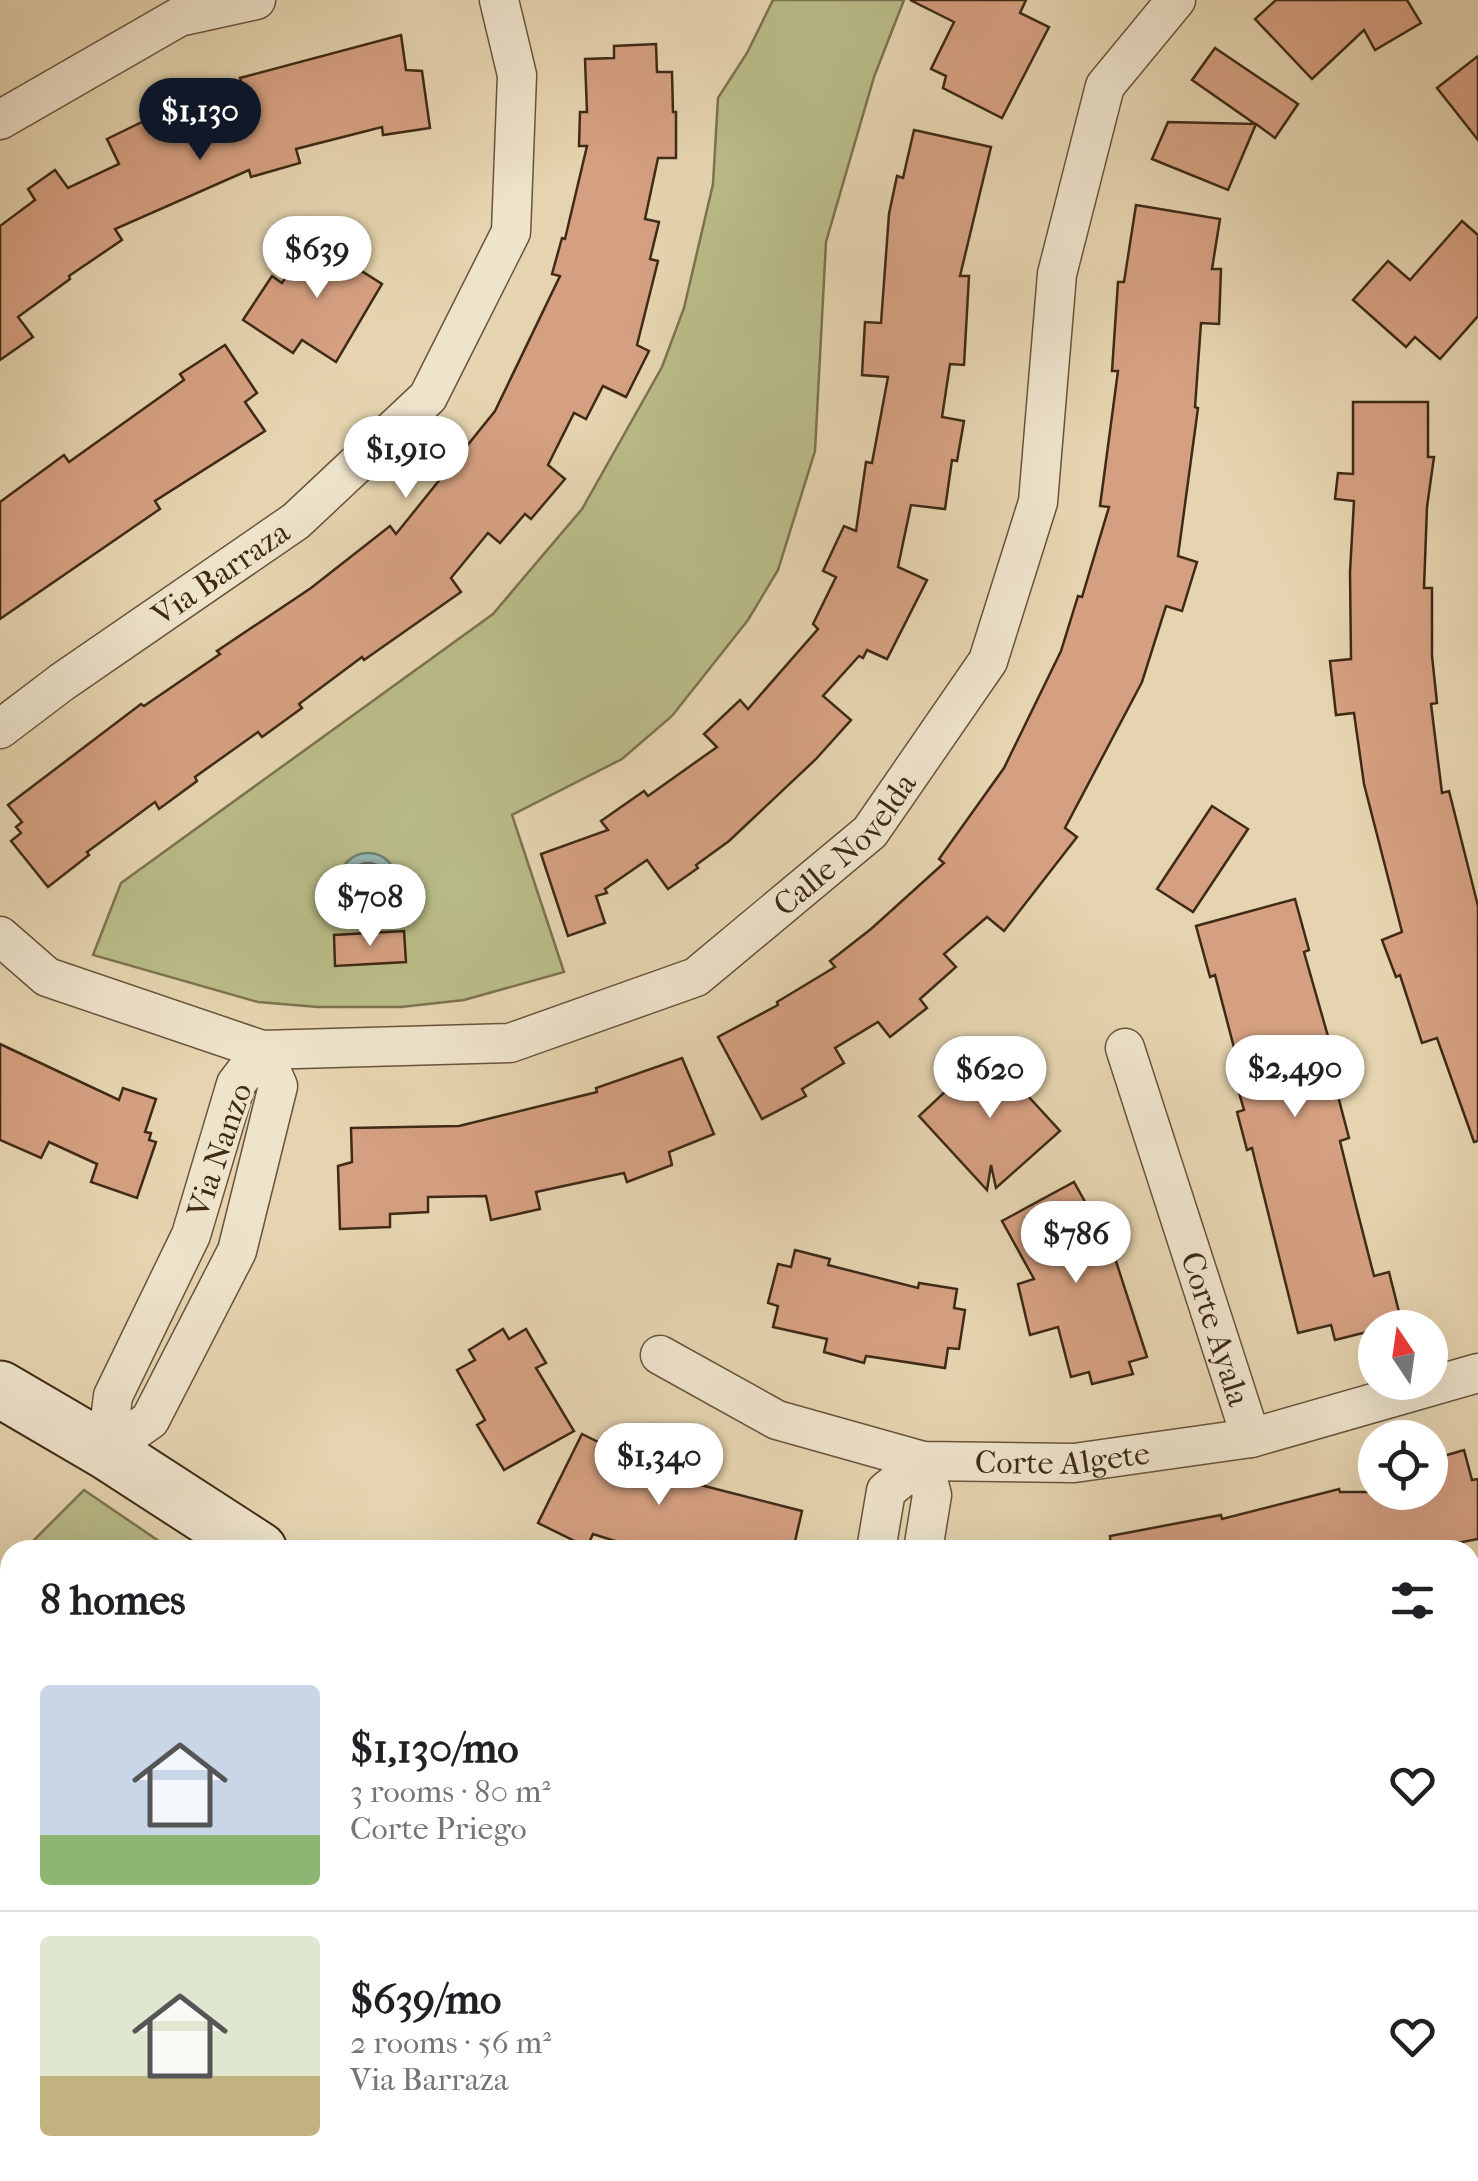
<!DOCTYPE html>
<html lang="en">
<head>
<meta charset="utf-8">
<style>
	:root { --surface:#fff; --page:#f2f2f2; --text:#202124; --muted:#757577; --line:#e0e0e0; --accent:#111827 }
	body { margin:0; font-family:"IM FELL French Canon",serif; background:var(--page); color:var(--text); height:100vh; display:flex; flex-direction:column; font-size:38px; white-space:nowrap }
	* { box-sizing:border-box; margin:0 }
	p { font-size:32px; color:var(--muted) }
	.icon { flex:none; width:55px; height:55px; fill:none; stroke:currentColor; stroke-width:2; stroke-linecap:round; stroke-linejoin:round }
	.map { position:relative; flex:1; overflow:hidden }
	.panel { position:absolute; left:0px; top:1540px; width:1480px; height:642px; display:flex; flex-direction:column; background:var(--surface); border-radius:30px 30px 0 0; box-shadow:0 10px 40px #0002 }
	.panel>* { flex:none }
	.needle { width:65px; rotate:347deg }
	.tools { position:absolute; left:1358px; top:1310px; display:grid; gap:20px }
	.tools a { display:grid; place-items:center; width:90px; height:90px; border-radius:50%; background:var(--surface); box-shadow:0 10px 40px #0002; font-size:50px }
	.price { position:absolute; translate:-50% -85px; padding:0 22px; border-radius:35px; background:#fff; color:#222; font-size:32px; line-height:65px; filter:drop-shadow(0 2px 5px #0008) }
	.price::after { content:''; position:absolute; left:50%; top:60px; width:30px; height:22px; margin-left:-15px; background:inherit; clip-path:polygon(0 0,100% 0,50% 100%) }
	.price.selected { background:var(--accent); color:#fff }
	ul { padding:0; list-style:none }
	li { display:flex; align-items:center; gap:30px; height:250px; padding:0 40px }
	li+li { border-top:2px solid var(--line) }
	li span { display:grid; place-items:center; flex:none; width:280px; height:200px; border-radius:10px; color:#555 }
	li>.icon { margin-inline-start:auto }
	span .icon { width:120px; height:120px; fill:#fffc; stroke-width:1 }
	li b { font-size:42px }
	h2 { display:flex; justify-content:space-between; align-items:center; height:120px; padding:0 40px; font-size:42px }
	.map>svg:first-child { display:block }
	.green { fill:#b9bc88; stroke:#7c734f; stroke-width:2.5 }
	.water { fill:#96b7b0; stroke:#737f72; stroke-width:2.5 }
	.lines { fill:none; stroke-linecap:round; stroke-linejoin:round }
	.shore { stroke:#6a7063; stroke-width:2.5 }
	.building { fill:#d5a081; stroke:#3f2a16; stroke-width:2.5 }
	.street-casing { stroke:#68543c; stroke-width:41 }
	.secondary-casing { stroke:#3f2a16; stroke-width:59 }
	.street { stroke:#eee3cb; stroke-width:38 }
	.secondary { stroke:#eee3cb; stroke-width:55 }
	.labels { text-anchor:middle; stroke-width:8; stroke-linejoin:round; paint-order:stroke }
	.street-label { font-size:32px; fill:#3f2a16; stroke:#eee3cb }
</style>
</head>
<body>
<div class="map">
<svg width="1478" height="2181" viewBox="0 0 1478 2181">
	<rect width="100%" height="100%" fill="#e5d4af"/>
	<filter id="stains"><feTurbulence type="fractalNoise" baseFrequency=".002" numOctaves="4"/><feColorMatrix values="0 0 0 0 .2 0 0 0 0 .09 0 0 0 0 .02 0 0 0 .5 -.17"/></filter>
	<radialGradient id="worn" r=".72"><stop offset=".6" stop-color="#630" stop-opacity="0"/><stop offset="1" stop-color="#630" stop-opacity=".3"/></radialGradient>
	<g class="green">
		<path d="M773,0h131l-30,77 -48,165 -11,209 -37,119 -30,50 -76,96 -50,43 -110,56 52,157 -100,28 -63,7h-83l-60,-5 -165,-47 28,-72 372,-269 89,-105 80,-142 22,-59 29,-124 5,-86 29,-45z"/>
		<path d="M84,1490l88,60h-148z"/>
		<path d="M10,1566v209l-10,14v-211z"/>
	</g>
	<circle class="water" cx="368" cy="882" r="29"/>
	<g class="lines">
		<circle class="shore" cx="368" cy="882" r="19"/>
	</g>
	<g class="building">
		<path d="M910,0h116l-6,13 29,14 -47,91 -59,-30 3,-12 -15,-7 23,-47z"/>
		<path d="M1276,0h131l14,23 -46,27 -11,-20 -52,49 -57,-60z"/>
		<path d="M401,35l5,35 16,1 8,57 -47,7 -1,-8 -86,22 4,14 -49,14 -2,-7 -134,59 7,11 -53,36 1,3 -52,38 15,20 -33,23v-134l35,-26 -7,-11 27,-19 13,18 51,-24 -12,-25 43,-21 -2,-5 34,-15 15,29 50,-20 -7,-29z"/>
		<path d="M656,44l1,28h15l1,40h3v46h-18l-13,61 14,3 -9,37 8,2 -21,84 12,6 -23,46 -23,-11 -17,33 -12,-6 -26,52 17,14 -34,40 -6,-5 -25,29 -12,-10 -37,45 10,14 -97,68 -2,-3 -63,47 3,4 -40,29 -4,-5 -63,45 2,4 -38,28 -4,-7 -68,50 2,3 -41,32 -37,-46 10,-8 -5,-6 6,-5 -14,-17 133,-101 3,2 76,-52 -3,-3 94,-63 79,-62 6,8 99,-123 65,-135 -8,-2 10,-36 3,1 22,-93h-8l1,-34h7l-2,-53 29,-1v-12z"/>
		<path d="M1215,48l83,56 -23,34 -19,-14 -28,66 -76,-31 16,-37 87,2 -63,-44z"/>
		<path d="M1478,56v84l-41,-52z"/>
		<path d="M914,130l77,17 -31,129h9l-5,89 -14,-1 -8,53 22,4 -7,40 -5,-1 -7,49 -34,-4 -13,62 29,13 -40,79 -20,-9 -4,8 -4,-2 -36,40 28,24 -35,39 -87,82 -33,24 2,3 -30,21 -21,-29 -42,29 2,4 -11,3 9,27 -37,13 -27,-82 67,-24 -7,-9 43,-30 4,5 69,-49 -13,-13 36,-34 8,9 70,-80 -5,-5 23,-47 -13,-6 21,-45 12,5 10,-69 6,1 16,-86 -26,-2 3,-53 16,1 8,-109 8,-38 6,2z"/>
		<path d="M1136,205l84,14 -8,50h9l-2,55 -18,-1 -6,84 3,1 -20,148 19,6 -15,49 -16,-5 -24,76 -77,146 12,9 -73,94 -17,-14 -43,37 12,13 -36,32 7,9 -37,29 -12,-15 -43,26 9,15 -42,26 4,7 -44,23 -44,-82 60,-32 -1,-3 58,-35 -5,-6 41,-32 73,-66 -5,-4 65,-91 57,-117 17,-55 4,1 27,-90 -9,-1 18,-135h-6l6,-89h6z"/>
		<path d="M1462,221l16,14v81l-38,43 -25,-22 -9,10 -53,-47 35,-39 22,19z"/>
		<path d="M329,234l38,25 -7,11 22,14 -46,78 -34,-22 -9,13 -50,-33 29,-44 10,7 22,-34 11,7z"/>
		<path d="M225,345l32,48 -12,9 20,29 -110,70 5,8 -160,110v-117l64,-47 5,7 115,-82 -4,-6z"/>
		<path d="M1353,402h75v55h6l-7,50 -3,81h8v68l5,47 -6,1 11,89 7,-2 29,115v235l-4,1 -37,-104 -15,5 -22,-68 -4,2 -14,-37 20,-8 -38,-148 -10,-71 -18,2 -6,-54 21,-2 -1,-87 4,-71 -19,-2 3,-26 15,1z"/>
		<path d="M1212,806l36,23 -55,83 -36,-23z"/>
		<path d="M1295,899l14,51 -5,2 35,123 -6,2 16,61 -9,3 15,61 19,74 15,-4 13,52 -27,4v2l-40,10 -4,-15 -33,8 -46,-185 -5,2 -10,-38 7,-2 -13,-45 7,-2 -23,-88 -5,2 -14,-51z"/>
		<path d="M404,931l2,31 -71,4 -1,-31z"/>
		<path d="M0,1044l119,56 4,-12 33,11 -11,33 6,1 -2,7 7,2 -19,56 -46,-16 6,-18 -48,-22 -8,16 -41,-18z"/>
		<path d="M992,1048l29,31 -5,4 44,48 -64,57 -5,-23 -4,25 -68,-74z"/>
		<path d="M682,1058l32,76 -45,18 3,13 -45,17 -3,-9 -88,19 4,17 -49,11 -5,-24 -58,1v15l-38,2v13l-50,2 -2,-63 14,-4 -1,-34 108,-2 138,-34 -1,-4z"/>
		<path d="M1074,1182l39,70 34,105 -18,5 4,12 -41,10 -3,-12 -18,5 -13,-50 -28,8 -12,-51 16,-5 -32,-58z"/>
		<path d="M795,1250l35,9 -2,6 90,23 1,-5 38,6 -3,19 11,2 -6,39 -11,-1 -3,20 -79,-12 -2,7 -40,-11 3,-13 -54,-12 5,-21 -10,-3 10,-39 13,3z"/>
		<path d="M503,1329l6,10 17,-10 20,34 -10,5 38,63 -70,39 -27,-45 8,-5 -28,-50 18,-10 -6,-10z"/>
		<path d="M582,1434l59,29 49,16 -1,3 113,29 -9,39h-149l-51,-16 -6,13 -49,-24z"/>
		<path d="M1464,1450l8,30 6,-1v60l-57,11h-310l-1,-14 111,-21 1,4 117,-30 1,3h90v-32z"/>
	</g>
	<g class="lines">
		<g class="street-casing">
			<g id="street">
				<path d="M0,120l179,-103 77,-17"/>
				<path id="s1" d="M0,729l62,-47 234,-161 132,-124 83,-165 6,-157 -18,-75"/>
				<path id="s2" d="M0,936l47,41 215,73 248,-7 186,-66 174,-145 118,-171 50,-159 19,-228 48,-188 71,-86"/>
				<path id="s3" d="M1125,1048l126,390"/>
				<path d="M262,1050l16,36 -41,165 -87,169 -44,31 7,-55 78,-161 45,-151z"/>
				<path id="s4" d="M660,1355l117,65 146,41 151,2 177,-25 227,-65"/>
				<path d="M876,1550l10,-59 37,-30 9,34 -9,55"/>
				<path d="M0,2115l10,-9"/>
				<path d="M1275,2172l5,9"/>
			</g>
		</g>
		<g class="secondary-casing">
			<g id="secondary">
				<path d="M0,1389l106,62 153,99"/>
				<path d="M1470,1798l8,-1"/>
			</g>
		</g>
		<use href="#street" class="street"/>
		<use href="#secondary" class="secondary"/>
	</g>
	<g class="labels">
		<g class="street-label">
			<text dy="11" stroke="none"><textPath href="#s1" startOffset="270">Via Barraza</textPath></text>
			<text dy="11" stroke="none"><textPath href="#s2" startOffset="935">Calle Novelda</textPath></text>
			<text transform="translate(219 1150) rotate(-71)" y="11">Via Nanzo</text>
			<text dy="11" stroke="none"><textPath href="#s3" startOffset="295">Corte Ayala</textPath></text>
			<text dy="11" stroke="none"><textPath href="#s4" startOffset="425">Corte Algete</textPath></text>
		</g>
	</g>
	<rect width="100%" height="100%" filter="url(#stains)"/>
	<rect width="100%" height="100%" fill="url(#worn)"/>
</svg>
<div class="tools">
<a><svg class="needle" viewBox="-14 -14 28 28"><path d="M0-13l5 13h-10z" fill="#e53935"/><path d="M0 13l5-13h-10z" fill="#757577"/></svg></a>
<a><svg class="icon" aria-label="locate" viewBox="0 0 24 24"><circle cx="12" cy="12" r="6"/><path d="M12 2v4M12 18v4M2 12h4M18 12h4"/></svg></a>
</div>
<b class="price selected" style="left:200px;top:163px">$1,130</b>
<b class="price" style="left:317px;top:301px">$639</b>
<b class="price" style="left:406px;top:501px">$1,910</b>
<b class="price" style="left:370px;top:949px">$708</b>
<b class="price" style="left:1295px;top:1120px">$2,490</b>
<b class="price" style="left:990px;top:1121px">$620</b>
<b class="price" style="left:1076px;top:1286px">$786</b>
<b class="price" style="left:659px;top:1508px">$1,340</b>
<section class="panel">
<h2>8 homes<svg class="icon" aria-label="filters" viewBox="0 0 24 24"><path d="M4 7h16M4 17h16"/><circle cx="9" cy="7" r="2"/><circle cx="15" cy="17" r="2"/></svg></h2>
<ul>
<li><span style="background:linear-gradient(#c9d6e8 75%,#8fb573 0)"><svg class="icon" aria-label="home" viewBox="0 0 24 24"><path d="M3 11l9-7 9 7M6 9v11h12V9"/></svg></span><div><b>$1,130/mo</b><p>3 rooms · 80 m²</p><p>Corte Priego</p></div><svg class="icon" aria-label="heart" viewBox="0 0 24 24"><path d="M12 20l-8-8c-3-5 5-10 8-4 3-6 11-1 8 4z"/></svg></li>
<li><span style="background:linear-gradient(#dfe7d0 70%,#c2b280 0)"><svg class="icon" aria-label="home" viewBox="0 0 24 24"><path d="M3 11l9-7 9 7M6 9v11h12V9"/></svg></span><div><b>$639/mo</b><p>2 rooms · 56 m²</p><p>Via Barraza</p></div><svg class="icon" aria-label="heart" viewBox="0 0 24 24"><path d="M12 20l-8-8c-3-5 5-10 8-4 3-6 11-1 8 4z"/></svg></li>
</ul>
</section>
</div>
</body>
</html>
